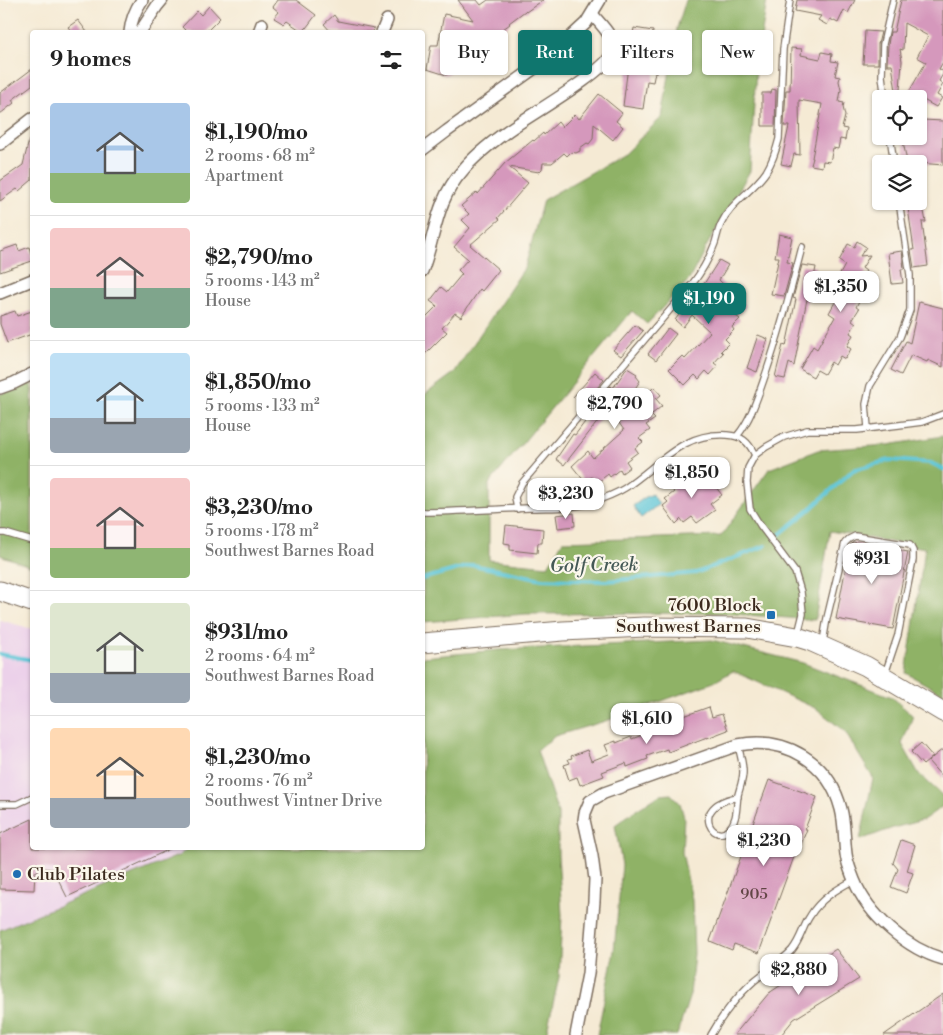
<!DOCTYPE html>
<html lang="en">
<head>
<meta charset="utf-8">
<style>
	:root { --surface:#fff; --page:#f2f2f2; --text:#222; --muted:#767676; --line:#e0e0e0; --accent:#0f766e }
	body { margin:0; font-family:"Libre Bodoni",serif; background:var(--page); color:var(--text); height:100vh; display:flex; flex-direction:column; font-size:19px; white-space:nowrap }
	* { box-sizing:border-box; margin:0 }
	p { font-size:16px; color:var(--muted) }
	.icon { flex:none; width:28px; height:28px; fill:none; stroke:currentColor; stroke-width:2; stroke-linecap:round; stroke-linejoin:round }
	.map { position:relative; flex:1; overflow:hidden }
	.drawer { position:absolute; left:30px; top:30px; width:395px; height:820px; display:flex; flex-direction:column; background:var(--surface); border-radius:5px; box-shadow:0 1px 4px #0004 }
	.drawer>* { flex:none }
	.guide { position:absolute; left:440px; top:30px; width:428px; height:45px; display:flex; gap:10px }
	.controls { position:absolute; left:872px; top:90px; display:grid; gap:10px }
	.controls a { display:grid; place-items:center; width:55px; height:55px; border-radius:5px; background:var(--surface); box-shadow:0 1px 4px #0004; font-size:25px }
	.price { position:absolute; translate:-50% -42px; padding:0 11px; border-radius:10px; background:#fff; color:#222; font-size:16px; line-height:32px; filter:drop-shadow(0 1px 2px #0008) }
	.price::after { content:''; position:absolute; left:50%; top:30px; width:15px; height:11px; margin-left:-8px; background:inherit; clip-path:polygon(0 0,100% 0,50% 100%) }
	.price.selected { background:var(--accent); color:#fff }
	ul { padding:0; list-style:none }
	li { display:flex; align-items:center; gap:15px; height:125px; padding:0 20px }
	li+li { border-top:1px solid var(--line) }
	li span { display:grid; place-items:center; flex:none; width:140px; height:100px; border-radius:5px; color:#555 }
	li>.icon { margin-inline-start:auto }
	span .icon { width:60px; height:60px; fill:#fffc; stroke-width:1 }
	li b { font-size:21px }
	h2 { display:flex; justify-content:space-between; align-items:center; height:60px; padding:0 20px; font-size:21px }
	.pill { padding:0 18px; border-radius:5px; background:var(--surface); box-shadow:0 1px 4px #0004; font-size:18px; line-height:45px }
	.pill.selected { background:var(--accent); color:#fff }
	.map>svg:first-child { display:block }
	.built { fill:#ecd1ea }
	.forest { fill:#8fb266; stroke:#656e42 }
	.water { fill:#5dc6d8; stroke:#4c787b }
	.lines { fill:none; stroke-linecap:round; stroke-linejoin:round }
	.stream { stroke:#5dc6d8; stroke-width:4 }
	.building { fill:#d598bc }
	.service-casing { stroke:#7c6d5e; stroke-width:8 }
	.minor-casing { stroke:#7c6d5e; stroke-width:14 }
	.primary-casing { stroke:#7c6d5e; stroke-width:21 }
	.service { stroke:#fff; stroke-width:5.5 }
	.minor { stroke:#fff; stroke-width:11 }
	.primary { stroke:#fff; stroke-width:19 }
	.poi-dot { fill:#1f6fb2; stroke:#fbf7ec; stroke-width:2 }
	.labels { text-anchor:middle; stroke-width:4.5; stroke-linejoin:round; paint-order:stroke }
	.number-label { font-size:15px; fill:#624646 }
	.poi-label { font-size:18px; fill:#3b2a1e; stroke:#fbf7ec; text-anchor:end }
	.water-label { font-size:19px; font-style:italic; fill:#455956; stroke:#fbf7ec }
</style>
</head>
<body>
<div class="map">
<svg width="943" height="1035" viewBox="0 0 943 1035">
	<rect width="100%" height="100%" fill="#fbf7ec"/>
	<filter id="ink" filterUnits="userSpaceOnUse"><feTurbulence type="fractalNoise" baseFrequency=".02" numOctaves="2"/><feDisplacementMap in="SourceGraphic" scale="10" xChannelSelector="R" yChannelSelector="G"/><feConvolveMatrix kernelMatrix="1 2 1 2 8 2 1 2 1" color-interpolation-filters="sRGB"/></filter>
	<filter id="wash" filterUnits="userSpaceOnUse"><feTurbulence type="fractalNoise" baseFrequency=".0096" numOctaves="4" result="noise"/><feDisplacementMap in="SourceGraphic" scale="20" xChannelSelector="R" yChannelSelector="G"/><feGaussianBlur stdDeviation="1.12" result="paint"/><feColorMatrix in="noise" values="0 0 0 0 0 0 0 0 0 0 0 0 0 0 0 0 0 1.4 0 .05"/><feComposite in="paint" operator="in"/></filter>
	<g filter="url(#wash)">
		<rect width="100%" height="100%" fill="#f5ead4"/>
		<path class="built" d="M0,620l32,9v219h155l-7,7 -180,77z"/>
		<g class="forest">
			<path d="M686,0h81l-11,70 -6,101 -44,76 -17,33 -42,44 -15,-13 -143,173v76l59,6 15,-25 158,-5 48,-67 49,-19 70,-5 55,-9v258l-37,-21 19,-125 -95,-17 -15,89 -95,-7 -194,1 -103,8v-226l31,-23 71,-106 18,-67 81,-46 38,-37 15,-89z"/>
			<path d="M32,383v184l-32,-12v-161z"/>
			<path d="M712,640l91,23 89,34 21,19 -11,28 17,30 24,22v10l-20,14 -30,8 -33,12 13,-62 -28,-46 -28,-23 -84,-38 -19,11 -102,37 -57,17 -18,14 21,63v42l4,60 -3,62 -13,58h-546v-105l180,-75 7,-7h235l1,-191 75,-7z"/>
			<path d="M671,794l9,9 4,14 -2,35 10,48 2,53 -4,42 -13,40h-80l17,-84 8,-86 -7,-40 18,-13 27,-17z"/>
		</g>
		<path class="water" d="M652,494l7,10 -18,14 -8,-12 14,-10h2z"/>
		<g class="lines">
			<g class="stream">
				<path d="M780,534l27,-22 46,-42 37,-10 41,3 12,6"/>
				<path d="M422,579l51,-14 69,14 64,2 90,-8 69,-27"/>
				<path d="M0,654l32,6"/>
			</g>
		</g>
		<g id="blocks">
			<g class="building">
				<path d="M278,0h18l20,15 -13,17 -16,-11 -3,3 -10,-6 5,-6 -6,-5z"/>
				<path d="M458,0h19l4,5 7,-5h55l-17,12 -1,-1 -16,12 1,1 -18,13 -1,-1 -15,11 -1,7 -11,-2 -2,3 -3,-1 -1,8h-2l-4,9 -6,4 -19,-6 4,-24h7l6,-31 29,6z"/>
				<path d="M797,0h58l-7,13 -4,-3 -6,13 -8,-4 -3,6 -9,-5 3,-4 -26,-5z"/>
				<path d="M901,0h42v62l-4,7 4,2v3l-4,7 4,3 -6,11 5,3 -6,9 -27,-15 17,-30 -9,-5 11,-21 -24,-13 -1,27 -3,-1 2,12 -2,29 -4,1 -4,-26h-5l1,-20 2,-13h4z"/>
				<path d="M209,6l11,12 -14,14h-19l-5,-5 15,-16 4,4z"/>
				<path d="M334,15l4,6 36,7 -1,4h-42l-7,-8z"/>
				<path d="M78,20l9,12h-15l-4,-5z"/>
				<path d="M634,28l19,3 -1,9 7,1 -2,13h3l-3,18h-2l-2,10 -6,-1 -4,28 -20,-3 5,-40h-3l2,-14h3z"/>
				<path d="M865,31l16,1 -3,12v20h-15z"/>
				<path d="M791,48l11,1 -1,6 19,4 2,-7 10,2 -1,7 7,1 -3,14 5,1 -1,4 2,9 -2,12 5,1 -1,4 2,9 -3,12 5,1 -2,11 -5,-1 -2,10 -5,-1 -3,14 -7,-1 -1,6 -11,-2 2,-7h-1l10,-54 -23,-4 1,55 -6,-1 -3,12 -10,-2 8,-38h-5l2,-36h4z"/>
				<path d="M32,69v16l-20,15 2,3 -14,11v-21z"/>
				<path d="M772,89l4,1 -1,36h-13v-33h9z"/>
				<path d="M599,94l23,19 -6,8 7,6 -10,13 -19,-16 -1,15 -4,5 -2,-1 -7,5v3l-4,2 -5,-1 -4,4 -3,-3 -12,10h-9l-1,6 -3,3 -30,-5 19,16 -30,35 2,1 -30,26 29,25 -17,21 -2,-2 -19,28 -6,-4 -13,15 5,4 -25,25v-36l15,-15 -7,-5 11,-14 6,5 15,-18 -4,-4 10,-11 -14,-12 16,-19 -8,-8 7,-6 -8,-8 16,-14 1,2 27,-31 28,-23 1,1 9,-8 1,2 14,-13 4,5 13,-13 4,5z"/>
				<path d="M923,120l20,1v44l-36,-3 -5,-26h20z"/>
				<path d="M29,140h3v40l-13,11 -2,-2 -17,12v-20l23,-16z"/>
				<path d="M907,201h15l4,21h-4l6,44 -14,2 -3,-18h3z"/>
				<path d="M779,234l13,3 -5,25 6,1 -9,33 -13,-2 8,-37h-4z"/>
				<path d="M857,241l9,6 -6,9 10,-1 -8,13 4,3 -6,10 11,6 -13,2h3l-4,6 4,2 -5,10 3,2 -7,11 4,3 -6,10 3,2 -6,11 4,3 -6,10 -5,-3 -5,9 -4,-3 -7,12 -7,-4 -4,7 -13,-8 13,-23 4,3 18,-32 -6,-4 12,-22 -8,-4 12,-22 -6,-4 9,-17 6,3z"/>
				<path d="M17,245l2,6 10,-4 3,10v4l-32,11v-21z"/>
				<path d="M902,251l2,18h-3l2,14 -11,1 -4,-31z"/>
				<path d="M719,260l9,5 -9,15 27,26 -10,10 4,3 -8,8 2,3 -9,9 4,4 -8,8 2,2 -9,10 4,3 -8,9 -4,-4 -7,8 -4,-4 -10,10 -16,-16 13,-13 3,3 25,-27 -18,-17 -9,12 -8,-7 20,-26 2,1z"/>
				<path d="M802,265l14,2 -6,32h-3l-13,67 -5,-3 -4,16 -10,-2 8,-32 3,1 10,-47 -3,-1z"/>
				<path d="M919,302l24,6v59l-15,-7 -1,2 -16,-7 -10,20 -10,-5 15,-29 4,2z"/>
				<path d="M15,311l2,5 15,-5v23l-25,9 -7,-19v-8z"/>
				<path d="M635,325l8,6 -22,25 -8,-6z"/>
				<path d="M668,328l8,6 -20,26 -8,-6z"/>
				<path d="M758,335l10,4 -11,33 -10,-4z"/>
				<path d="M627,368l10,6 -1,2 4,5 -6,9 8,7 6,-6 1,1 5,-5 7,8 -5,4 6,7 -11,9 4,4 -9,6 4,5 -11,8 4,4 -8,6 3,4 -12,9 4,6 -8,6 -2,-4 -10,8 -2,-3 -11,9 -5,-6 -7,5 -13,-16 16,-15 5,7 31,-28 -5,-7 14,-13 -17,-12 -52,67 -8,-6 17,-25 2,1 16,-21 -2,-2 22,-26 2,2z"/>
				<path d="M595,372l9,8 -22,25 -9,-8z"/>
				<path d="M703,471l19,24 -12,9 5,6 -18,13 -5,-6 -8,6 -3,-4 -5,5 -13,-18 5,-4 -3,-3 9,-7 -3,-4 20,-14 3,4z"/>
				<path d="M574,513l1,13 -17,2 -2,-13z"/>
				<path d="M506,525l37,4 -1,14h-4l-1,10 -27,-3v-6l-6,-1z"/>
				<path d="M853,542l55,10 -15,77 -57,-10 14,-74z"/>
				<path d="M709,707l3,10 10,-3 6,16 -21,8v-1l-39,15 -1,-3 -20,7 1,3 -21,8 -1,-4 -24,9 2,4 -24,9 -3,-8 -8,3 -5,-15 6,-2 -2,-4 4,-1 -1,-2 16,-6 4,11 18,-7 -4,-9 11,-4v2l15,-6 1,2 20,-8 -2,-3z"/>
				<path d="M921,743l12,14 -10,8 -12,-13z"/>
				<path d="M943,749v29l-15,-17z"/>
				<path d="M769,780l48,17 -12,32h2l-7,18 -2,-1 -39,107 -25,-9 -2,6 -22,-9z"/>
				<path d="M32,819v29h140l-105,49 -14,-28 -10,-1 -8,4 -1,18 -34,-1v-55z"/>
				<path d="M901,840l14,5 -8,26 6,2 -7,20 -15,-6 7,-18 -5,-6z"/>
				<path d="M836,949l23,30 -65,40 -13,16h-47l35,-42z"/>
				<path d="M943,994v41h-59z"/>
			</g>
		</g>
	</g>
	<g filter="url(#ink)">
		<use href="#blocks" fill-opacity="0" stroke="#7c6d5e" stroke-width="1"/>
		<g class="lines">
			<g class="service-casing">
				<g id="service">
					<path d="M885,99l-3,-23 1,-32 10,-44"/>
					<path d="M890,136l4,28"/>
					<path d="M868,428l-2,-24 4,-18 30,-49 10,-27v-35l-11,-74"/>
					<path d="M737,436c14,-16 22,-43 29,-63 14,-41 25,-83 36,-126"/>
					<path d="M517,509l-2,-12 7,-14 171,-200c9,-12 17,-26 22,-40 2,-6 3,-13 6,-19 10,-22 32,-33 45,-52 6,-10 10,-21 13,-33l4,-90 7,-49"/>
					<path d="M422,512c36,0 72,-3 107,-4 20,-1 41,1 61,-5 12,-4 24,-8 35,-15 34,-22 56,-56 102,-53 15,1 21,6 28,20"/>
					<path d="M0,533h5l27,8"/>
					<path d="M798,634l5,-20 -2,-22 -6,-20 -35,-47 -10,-16 -3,-26 1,-15 7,-13 11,-8 18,-10 23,-7h50l42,-5 23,-3 21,-8"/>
					<path d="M823,642l4,-24 18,-75 4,-4 6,-3 55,9 3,6v9l-15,75 -13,39"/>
					<path d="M738,797c-11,2 -25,6 -29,18 -3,13 10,25 20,14 9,-10 7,-22 9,-34 2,-8 5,-15 5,-23 0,-9 -3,-18 -5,-27"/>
					<path d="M0,804h17l15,-7"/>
					<path d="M711,1035c10,-18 27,-40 43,-54 12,-10 28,-20 38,-31 9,-11 11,-24 18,-34 10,-17 27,-27 44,-36"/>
				</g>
			</g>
			<g class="minor-casing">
				<g id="minor">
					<path d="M130,32c1,-11 5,-22 12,-32"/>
					<path d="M140,32l17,-26 5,-6"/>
					<path d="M259,32l3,-8"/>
					<path d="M382,32l5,-12"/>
					<path d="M0,144l32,-25"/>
					<path d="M422,150l25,-19 100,-72 39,-36 14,-23"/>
					<path d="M422,271c14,-36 13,-70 41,-101 12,-15 28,-27 43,-38 20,-15 100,-60 106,-79 5,-15 -12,-29 -20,-39"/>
					<path d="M0,293l32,-13"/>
					<path d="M0,388l14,-5 18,-9"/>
					<path d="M576,1035l12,-61 6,-73 1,-22 -3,-23 -8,-36 1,-7 5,-12 14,-8 134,-48c48,-9 91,17 103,64 4,15 3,30 5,45 1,9 5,18 8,26 14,35 53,69 89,79"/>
				</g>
			</g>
			<g class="primary-casing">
				<g id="primary">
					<path d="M0,591l32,11"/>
					<path d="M422,643l141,-12 81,-4 103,1 50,9 13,4 56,25 77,46"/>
				</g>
			</g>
			<use href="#service" class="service"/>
			<use href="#minor" class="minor"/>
			<use href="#primary" class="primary"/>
		</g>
	</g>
	<g class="poi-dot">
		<rect x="766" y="610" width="10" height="10" rx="2.5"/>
		<circle cx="17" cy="874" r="5"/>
	</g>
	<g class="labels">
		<g class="number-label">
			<text x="754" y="899">905</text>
		</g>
		<g class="poi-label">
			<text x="761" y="611">7600 Block<tspan x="761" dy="21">Southwest Barnes</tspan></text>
			<text x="27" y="880" text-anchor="start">Club Pilates</text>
		</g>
		<g class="water-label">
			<text transform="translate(594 564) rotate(-1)" y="7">Golf Creek</text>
		</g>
	</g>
</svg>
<div class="controls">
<a><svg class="icon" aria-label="locate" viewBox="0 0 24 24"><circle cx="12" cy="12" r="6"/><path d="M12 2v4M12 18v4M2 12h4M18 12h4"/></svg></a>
<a><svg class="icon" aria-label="layers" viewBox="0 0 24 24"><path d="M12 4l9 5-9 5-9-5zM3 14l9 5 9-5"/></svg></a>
</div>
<b class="price" style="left:841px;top:313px">$1,350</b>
<b class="price selected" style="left:709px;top:325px">$1,190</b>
<b class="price" style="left:615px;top:430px">$2,790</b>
<b class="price" style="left:692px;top:499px">$1,850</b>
<b class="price" style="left:566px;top:520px">$3,230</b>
<b class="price" style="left:872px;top:585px">$931</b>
<b class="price" style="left:647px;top:745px">$1,610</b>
<b class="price" style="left:764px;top:867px">$1,230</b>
<b class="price" style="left:799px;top:996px">$2,880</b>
<div class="guide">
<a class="pill">Buy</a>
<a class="pill selected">Rent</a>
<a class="pill">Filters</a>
<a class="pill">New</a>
</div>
<section class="drawer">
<h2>9 homes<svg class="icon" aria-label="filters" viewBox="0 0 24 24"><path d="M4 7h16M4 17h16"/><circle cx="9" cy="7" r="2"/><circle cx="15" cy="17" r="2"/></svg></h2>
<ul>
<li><span style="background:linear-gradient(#a9c7e8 70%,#8fb573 0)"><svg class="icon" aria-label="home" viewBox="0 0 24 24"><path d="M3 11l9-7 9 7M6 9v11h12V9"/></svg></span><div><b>$1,190/mo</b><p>2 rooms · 68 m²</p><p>Apartment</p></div></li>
<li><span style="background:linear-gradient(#f6c9c9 60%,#7fa58c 0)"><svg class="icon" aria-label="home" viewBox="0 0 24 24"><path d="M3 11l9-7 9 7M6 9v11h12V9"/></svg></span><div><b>$2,790/mo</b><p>5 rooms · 143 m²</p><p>House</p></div></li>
<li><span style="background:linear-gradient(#bfe0f5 65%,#9aa5b1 0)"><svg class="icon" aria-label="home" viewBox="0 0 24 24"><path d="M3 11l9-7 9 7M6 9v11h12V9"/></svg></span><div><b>$1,850/mo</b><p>5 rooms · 133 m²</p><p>House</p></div></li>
<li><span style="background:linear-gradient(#f6c9c9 70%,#8fb573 0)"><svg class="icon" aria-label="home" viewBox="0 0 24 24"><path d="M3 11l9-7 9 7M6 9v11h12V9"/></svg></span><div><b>$3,230/mo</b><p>5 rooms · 178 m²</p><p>Southwest Barnes Road</p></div></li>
<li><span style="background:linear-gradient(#dfe7d0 70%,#9aa5b1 0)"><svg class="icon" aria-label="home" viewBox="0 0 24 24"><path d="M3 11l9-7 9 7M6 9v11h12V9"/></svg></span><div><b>$931/mo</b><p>2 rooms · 64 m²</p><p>Southwest Barnes Road</p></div></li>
<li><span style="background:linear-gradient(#ffd9b3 70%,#9aa5b1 0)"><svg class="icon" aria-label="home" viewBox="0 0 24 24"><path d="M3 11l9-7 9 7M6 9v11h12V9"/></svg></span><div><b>$1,230/mo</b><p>2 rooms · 76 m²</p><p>Southwest Vintner Drive</p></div></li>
</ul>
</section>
</div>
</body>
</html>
